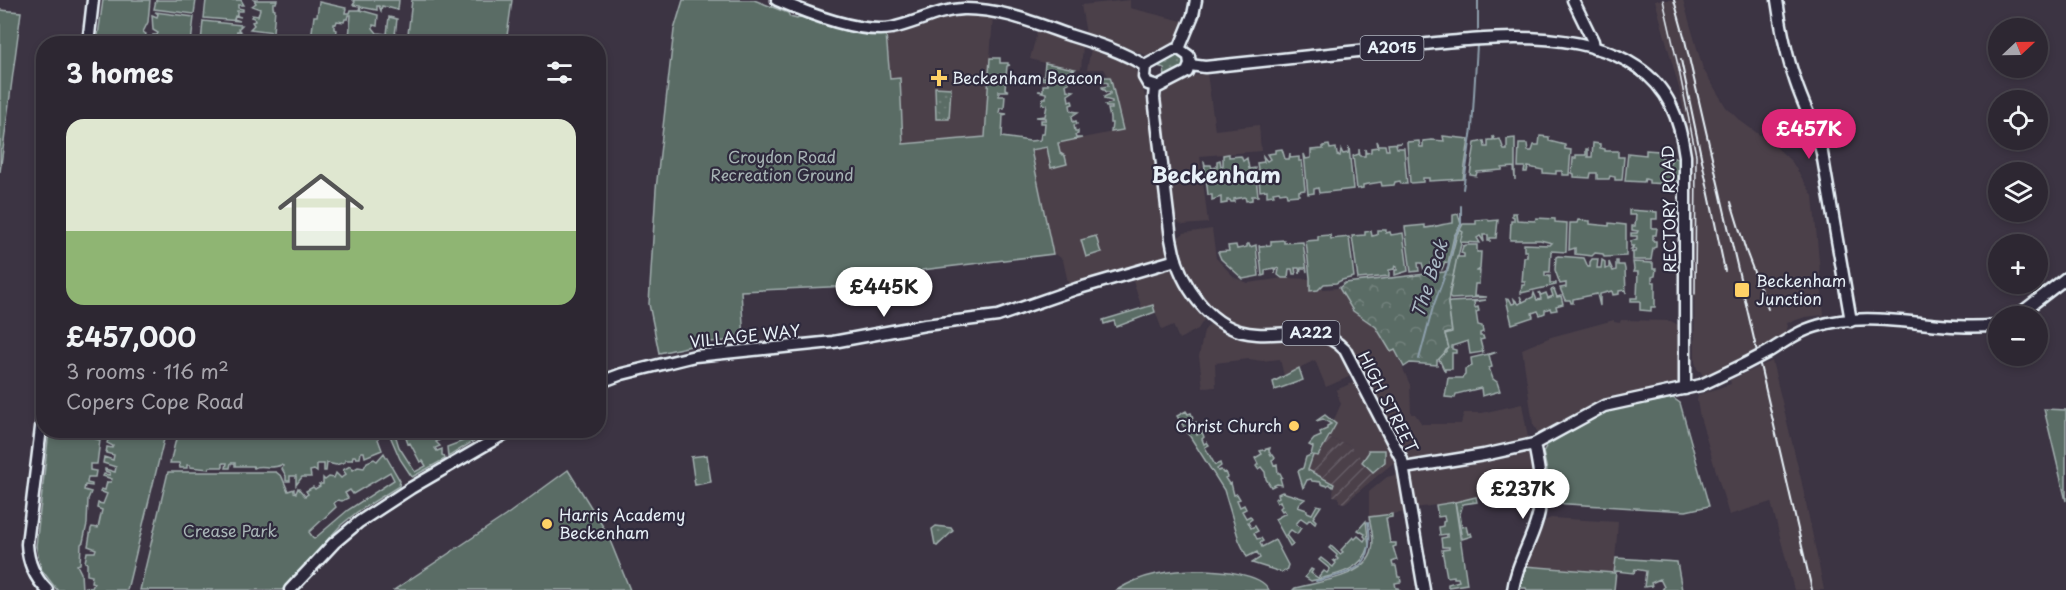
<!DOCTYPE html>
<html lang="en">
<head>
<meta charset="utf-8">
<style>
	:root { --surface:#2d2732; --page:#39333e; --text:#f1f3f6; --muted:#a7a5ac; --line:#48444d; --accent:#db2777 }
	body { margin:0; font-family:"Playpen Sans",sans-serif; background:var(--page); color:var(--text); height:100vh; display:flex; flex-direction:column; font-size:22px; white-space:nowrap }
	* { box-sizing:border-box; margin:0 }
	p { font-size:20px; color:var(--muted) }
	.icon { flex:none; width:33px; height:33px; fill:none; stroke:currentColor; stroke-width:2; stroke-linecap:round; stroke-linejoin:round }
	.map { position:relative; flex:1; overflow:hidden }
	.side { position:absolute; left:36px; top:36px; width:570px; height:402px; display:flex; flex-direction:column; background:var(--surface); border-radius:24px; box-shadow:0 3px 9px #0003,0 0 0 2px var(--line) }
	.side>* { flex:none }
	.needle { width:39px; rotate:68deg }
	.buttons { position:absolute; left:1988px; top:18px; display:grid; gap:12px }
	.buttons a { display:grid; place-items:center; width:60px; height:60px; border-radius:50%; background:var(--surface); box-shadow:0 3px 9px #0003,0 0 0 2px var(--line); font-size:30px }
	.price { position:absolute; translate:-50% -51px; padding:0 14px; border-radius:21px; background:#fff; color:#222; font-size:20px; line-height:39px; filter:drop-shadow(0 2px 3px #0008) }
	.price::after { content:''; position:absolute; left:50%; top:36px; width:18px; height:14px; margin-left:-9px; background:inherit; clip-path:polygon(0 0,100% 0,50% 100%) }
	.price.active { background:var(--accent); color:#fff }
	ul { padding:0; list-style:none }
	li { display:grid; align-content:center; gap:12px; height:318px; padding:0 30px }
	li span { display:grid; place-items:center; height:186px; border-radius:18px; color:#555 }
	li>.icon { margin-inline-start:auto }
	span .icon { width:108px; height:108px; fill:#fffc; stroke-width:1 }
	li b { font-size:26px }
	h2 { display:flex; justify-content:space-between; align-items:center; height:72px; padding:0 30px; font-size:26px }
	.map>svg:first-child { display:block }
	.built { fill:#4b404a }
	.industrial { fill:url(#industrial-furrows) }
	.grass { fill:url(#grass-dots); stroke:#a1aeae; stroke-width:1.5 }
	.forest { fill:url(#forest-crowns); stroke:#a1aeae; stroke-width:1.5 }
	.green { fill:#5a6c65; stroke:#a1aeae; stroke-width:1.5; fill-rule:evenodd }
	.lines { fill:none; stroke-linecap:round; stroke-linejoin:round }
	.stream { stroke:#8d9fac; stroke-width:2 }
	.secondary-casing { stroke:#e8f1f8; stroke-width:15 }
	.primary-casing { stroke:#e8f1f8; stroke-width:15 }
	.secondary { stroke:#2f2a3d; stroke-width:10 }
	.primary { stroke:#2f2a3d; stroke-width:10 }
	.tram { stroke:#e8f1f8; stroke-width:1.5 }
	.rail { stroke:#e8f1f8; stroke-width:2 }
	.primary-bridge-casing { stroke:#e8f1f8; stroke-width:15; stroke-linecap:butt }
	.primary-bridge { stroke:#2f2a3d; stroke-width:10 }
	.poi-dot { fill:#ffd166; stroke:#2f2a3d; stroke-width:2 }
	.labels { text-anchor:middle; stroke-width:4.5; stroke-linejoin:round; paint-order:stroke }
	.shield { fill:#2f2a3d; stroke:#b0b5c0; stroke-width:1.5 }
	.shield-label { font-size:15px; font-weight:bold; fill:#e8f1f8 }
	.poi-label { font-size:16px; fill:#e8f1f8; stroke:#2f2a3d; text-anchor:start }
	.park-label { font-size:16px; fill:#a8b5b6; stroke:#2f2a3d }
	.street-label { font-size:16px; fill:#e8f1f8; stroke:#2f2a3d }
	.water-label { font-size:18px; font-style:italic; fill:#abbac6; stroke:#2f2a3d }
	.district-label { font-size:22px; font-weight:bold; fill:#e8f1f8; stroke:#2f2a3d }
</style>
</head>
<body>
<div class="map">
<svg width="2066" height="590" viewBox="0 0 2066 590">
	<defs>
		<pattern id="industrial-furrows" width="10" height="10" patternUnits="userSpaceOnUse" patternTransform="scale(1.5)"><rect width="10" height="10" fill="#4b404a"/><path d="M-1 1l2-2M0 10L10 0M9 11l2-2" fill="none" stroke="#655c65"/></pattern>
		<pattern id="grass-dots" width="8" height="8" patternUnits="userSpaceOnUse" patternTransform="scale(1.5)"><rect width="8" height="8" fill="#5a6c65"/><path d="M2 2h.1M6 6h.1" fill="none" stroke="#72817c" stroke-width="1.8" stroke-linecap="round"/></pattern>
		<pattern id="forest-crowns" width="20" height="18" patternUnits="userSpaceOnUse" patternTransform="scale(1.5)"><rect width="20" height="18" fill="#5a6c65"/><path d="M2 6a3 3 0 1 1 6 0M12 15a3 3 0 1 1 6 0" fill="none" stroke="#72817c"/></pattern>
	</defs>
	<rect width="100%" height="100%" fill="#3c3443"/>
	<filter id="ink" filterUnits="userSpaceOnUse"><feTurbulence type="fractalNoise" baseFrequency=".0167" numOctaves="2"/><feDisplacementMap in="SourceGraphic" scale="12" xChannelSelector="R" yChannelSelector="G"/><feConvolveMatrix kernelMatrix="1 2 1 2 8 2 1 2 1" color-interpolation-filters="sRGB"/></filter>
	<g filter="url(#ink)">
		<g class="built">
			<path d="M1130,0v8l56,14 -8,15 -16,16 -13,3 -63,-22 -5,-29z"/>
			<path d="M1655,0h28l20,69 23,38 13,13 37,27 16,15 21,34 11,119 -19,2 -18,6 1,4 -2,2 2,4 -17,12 -27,15 -41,16 -2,-4 -4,-3 -2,-7 -3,-210 -13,-64z"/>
			<path d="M958,12l35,3 -8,122 -82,7 -3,-65h-10l-4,-45z"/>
			<path d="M1038,29l45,16 -2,24 -23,-2 -28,-8z"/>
			<path d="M1094,48l31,13 9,7 5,8 15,50 15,123v5l-4,5 -96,28 -6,-27 -6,-5 -4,-1 -22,-104 16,-3 4,20 16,-3 -7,-11 -3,-10 66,-13 -12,-50 -7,-11h-17l4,-20z"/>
			<path d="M1207,73l8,57 44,-5 2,26 -61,5 8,67 -25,2 -8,-4 -3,-4 -11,-106v-13l3,-8 22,-13z"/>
			<path d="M1212,229l4,29 19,20 13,5 36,-5 26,1v11l29,-2 14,23 23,16 15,25 4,-2 15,35 1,29h4l7,10h39l3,-11h18l40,-9 6,34 -52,14 -57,9 -10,-1 -54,-101 -13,-16 -105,-16 -25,-16 -16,-18 -14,-27 -6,-27 8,-6z"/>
			<path d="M1165,269l9,2 32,45 -8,13 -19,10 -6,-14 -11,5 -9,-25 -11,3 -10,-30z"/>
			<path d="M1614,320v2l6,1 1,-3 50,1 7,4 2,5v50l-2,3 -74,17 -58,33h-8l-5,-9 -11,-75 29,-12z"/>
			<path d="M1212,321l107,17 17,9 10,12 7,16 -27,12 -11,-27 -31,16 -4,-17 -18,2 -13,-2 -34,4 1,24 -13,1 -4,-32 5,-25z"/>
			<path d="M1772,361l29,118 23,111h-30l-23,-88 -42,13 -29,-98 -3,-16 1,-6 33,-11 -1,-4z"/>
			<path d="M1357,381l40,79 -20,16 -4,-4 7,-5 -11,-15 -7,10 -13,-17 -21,-7 8,-14 -3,-2 8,-18 -5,-14z"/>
			<path d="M1530,452l2,1 4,31v20l-36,6 -2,-16 -25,4v2l-58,8 -5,-33 2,-4z"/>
			<path d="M1399,474l9,38 -39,5v-25l18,-15z"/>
			<path d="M1551,518l67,4 -4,51 -89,-7 21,-46z"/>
		</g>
		<path class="industrial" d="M1328,438l21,7 28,31 -32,27 -6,-1v-5l-6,-1 1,-12 -26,-13 5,-16 5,1z"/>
		<g class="grass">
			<path d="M1176,55l5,1 3,4 -1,8 -18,10 -1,-10 -6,-2z"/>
			<path d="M935,87l16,1 -2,31h-13z"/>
			<path d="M1476,497l1,5 -14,2 -3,10 2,13 4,-1 2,8 3,-1 1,3 -10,3 -7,-37z"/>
			<path d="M936,526l15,2 2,3 -16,15 -2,-1 -3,-16z"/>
		</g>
		<path class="forest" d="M1460,230l4,2 -14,57 -2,14 4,29 -7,2 4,14 -3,2 -4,9 -5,1v5l-27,-2 -6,4 -9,-17 -4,2 -15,-25 -23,-16 -14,-23 6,-5 99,-11 4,-2 9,-36z"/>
		<g class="green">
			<path d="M103,0h47l-2,22 -5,10 3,2 -3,9h-46z"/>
			<path d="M156,0h40l-2,14 -40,-5z"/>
			<path d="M206,0h35l3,5h-6v3l5,1v2h-6v5l4,1 -6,-1 -1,3 6,2 -36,-3z"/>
			<path d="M254,0h23l-1,3h-3v5l2,1 -2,23 -23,-3 4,-4 -2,-3 3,-1 -1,-3 -3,-1 1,-2 6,1 2,-7 -8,-3 4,-3z"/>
			<path d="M353,0h46l-1,10 -16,-4 -1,5 -2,-5h-2v4l-16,-3 -1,3 18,5 -1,11 -4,-1v3l4,5 10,1 2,-17 8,2 -3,24h-39v-4l-6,-1 2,-23h-2l-1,4h-3l-1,3 -7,-1 -1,3h-2v5l3,1 -1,6h4l-3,6 -26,-3 3,-23h3l2,-14 27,6 -1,5h5l1,-3h8l1,-4 -7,-1 2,-3z"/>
			<path d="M412,0h100l-6,43h-99z"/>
			<path d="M683,0h71l34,13 2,4 7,2 5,-3 60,17 24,1 4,45 10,-1 3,66 82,-7 5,-79h10v5h8v2h2l-3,1 -2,23 4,2h-10v5h6l-1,12h-4l-1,5 8,1 -4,1 -1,22 28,4 10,-1 1,-6h3l1,-11h-4v-3h5v-2l-10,-1 9,-1 2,-11 -5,-1 1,-6h3v-5l-8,-2h5v-6h5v-5l-10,-1 1,-2h7v-3h-2l1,-11 30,6 -11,5 1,6 4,-1v4l-3,1 1,6 7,1 -6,4 1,6 3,-1 1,4 -3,1 1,6 7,1 -6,4 1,6 3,-1 1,3 -3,1 1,6h3v3l-3,1 1,3h6l-24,5 2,10 5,3 2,8 -16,4 -4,-21 -16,3 22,104 -131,16 -3,13 -178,8 3,49 -35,2 -50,11 -10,-49 7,-115 18,-159z"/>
			<path d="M0,10l21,2 -21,160z"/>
			<path d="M155,12l39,5 -3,26h-39l-1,-1 3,-1 -1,-6h4l1,-2 -5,-3 -1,-15 5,2 1,-3z"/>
			<path d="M203,21l39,4 -4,4 3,3 -4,-1 -2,11 4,1h-38z"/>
			<path d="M1100,77h10l1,3 12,50 -12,2 1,-9h-2v-5l-2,-9h4v-2h-6l-1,-2 7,-2v-2l-8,-2v-2l6,-3v-2h-4l-1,-2h-2l-1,-3 6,-1v-3l-7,-2z"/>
			<path d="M1443,136l26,3 -6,40 -34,2v-3h-6v4l-13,1 -3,-41 12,-1 1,6h3v-6l9,-1 12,1z"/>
			<path d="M1493,136l2,4 5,-1 4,11h3v-11l8,-1v42l-1,-13 -12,1v2l-25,2 -1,4 -6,-1 5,-32 9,-2 1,6h3v-7h5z"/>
			<path d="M1540,136l9,1v4l16,4v4l6,1 -2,25h-7v-4h-6v3l-13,-1v-3l-15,-3 -1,5h-3l1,-5h-7l1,-23h8l1,7h4l2,-6h5z"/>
			<path d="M1377,141l2,4h6l1,5h3l-1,-6 13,-1 -5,1 1,4h7l3,36h-6l-1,-3 -5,1 -1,3 -12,1 -1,-4 -18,3v3l-6,1 -4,-33 6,-2v-5l1,7h5v-7l1,4 5,-1v-4l7,-1z"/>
			<path d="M1593,143l7,1v4l5,1v2h13v6h6l-2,23h-7v-3l-5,-1 -1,3h-12v-6h-6l-1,5 -16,-1v-3l-2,-1 1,-15h3v-3h10v-6h2v8h4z"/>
			<path d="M1329,145l1,4 6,-1 1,7 3,1 1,-6 2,4 5,-1 1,-6 4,42 -34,4 -1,-5 -4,1v4l-6,1 -4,-40 2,5 5,-1v-8l12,-1v-3z"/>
			<path d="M1282,149l3,10h4l1,-6v5l9,-1v4h3l3,29 -6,1v4l-12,1 -1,-4 -6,1 -1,-2 -6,1 1,3 -7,1v-6l-7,1 -1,-12 3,-1v-3h-3l-2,-12 7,-1 -1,-6 4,5 3,-2 -3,-5 8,-1v-3z"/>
			<path d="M1646,150l13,1v5l6,2v6h5l2,-6h7v27l-1,-4 -8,-1 -1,4 -20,-1v-3l-4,-1 -1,3 -19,-1 3,-28 18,2z"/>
			<path d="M1229,154v3l12,-1 2,5 4,-3 2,11 6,-1 3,28h-6v4l-6,1 -1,-4 -11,2v3h-3l-1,-2h-3v3l-6,1v-7l-9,3v-5h-4l-4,-34 1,4h6l1,3 5,-1v-6l3,-1 1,6h2v-11z"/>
			<path d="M1629,210l28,2v7h-5v9h5l-1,7h-3v6h3v6l-3,1 -2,12h-18v-7l-2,-1h4l1,-3h-5l3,-3h-3v-5l6,-2v-3h-6v-3h6l1,-2 -6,-1v-4h3l1,-11h-7z"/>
			<path d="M1512,213h4l1,7 18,1 1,-3 19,1v3l12,1 -1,29 -15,-1 -1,21h-5v4h5v7h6v2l-35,8 1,-8h3v-3h-3l2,-25h3v-6h-3v-7l26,1 2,-2 -12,-3h-30l1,-19h3v-4l-2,-1z"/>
			<path d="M1458,214l3,10 -7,12 -6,27 -3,-1 -3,7 -1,-7 -10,1 1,6 -8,1 -2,-7h-4l1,8 -8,1 -6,-45 20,-2v3c11,-1 17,-4 28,-5v-8z"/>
			<path d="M1488,219l1,2 9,-1 -2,18h-6v3h-2v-6h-5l1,7 -4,-6 -3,2 3,5 -20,-1 3,-10 -3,-2 3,-6h13v-4z"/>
			<path d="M1578,220l12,1v3l19,2v-3l17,2v31l-22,1 -1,-3 -8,-1 -3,3 -17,-2v-6l-6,2 1,-27h7z"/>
			<path d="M1377,230h9v3l4,-1 1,3 12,-2 5,38 -13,4v-5h2v-4l-2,-1 -1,4 -5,1v6l-31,3 -6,-43 13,-1v-3l6,-1 1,5 5,-1z"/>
			<path d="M1330,235l1,4 18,-2 5,40 -12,3 -6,3 -12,1 -6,6 -8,1v-13l-4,-37 12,-1v-4z"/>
			<path d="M1096,236l4,14 2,2 -16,5 -5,-17z"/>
			<path d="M1284,240v3l19,-1 4,30 -1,-4h-5l-1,6 -1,-6h-4l1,6h-3l-1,-5h-3l-1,9h-6l-4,-3 1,-6 -3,-1 -1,6 -1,-6 -9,2v5l-3,1 -3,-30 12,-1v-4z"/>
			<path d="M1247,244h2l1,3 6,-2 3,31 -16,3 -22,-20 -3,-7 11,-1 -1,-5 8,-1 1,4 10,-2z"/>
			<path d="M1466,245h11v7h4l-1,17 -3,2h3l-1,13h-4l-1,12 13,1 -36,2 -2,-2 8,-40h7v-3l-3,-1 2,-7z"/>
			<path d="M1558,256l26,2 4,9h2v-5l2,-3h6l-1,9h4l1,-8 3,2v7l4,-1v-6l4,9 3,-1v-9h2v4h6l1,4 1,24 -1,-3 -6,1v3l-6,1 -1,-4 -12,3v12l-3,-12 -24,5v4h-2l-1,-3h-5l-5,-12 6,-1v-4l-6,1 -5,-14 1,-13z"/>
			<path d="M1633,262l20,1v6h3l-1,7 -3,1v5h3v25h-4v4l-11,-1v-9h-9v-3h6l1,-26h-5l1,-3z"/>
			<path d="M1554,289l3,8 4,-1 2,8 -7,2 1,4 -6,1 -1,-3 -5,2v3l-5,2 -2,-4 -6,2 1,4 -21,7 -6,-25 4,1 2,4 3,-1 -1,-4 5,5 3,-2 -2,-6 3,6 10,-5 1,-4 3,7 4,-1 -2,-7 2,3 5,-2 2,5 5,-2 -2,-6z"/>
			<path d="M1486,300l-12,2 1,6 3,-1 1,4 -3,1 2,13 4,1 1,6 -3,1v3h3l1,3 -4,1 3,12 -13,2 -2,-13 -16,5v3l4,1v3h-4v16h-7v3l-6,-13 10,-11 -4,-14 7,-2 -4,-29 2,-1z"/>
			<path d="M1153,305l2,7 -39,15 -2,-6 -10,3 -1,-4z"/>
			<path d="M1497,352l-8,3 3,12 -3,1 4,11 4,3 3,9 -18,5 -1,-8 -25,6 -1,4 -10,-1 3,-19h14l3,-3v-6l7,-3 -1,-8z"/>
			<path d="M1299,368l4,12 -28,10 -2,-8z"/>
			<path d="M1673,398l7,5 29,103 -23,5 -135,-8v-14l-8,-37 4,-7 56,-32 12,-4z"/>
			<path d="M2044,409l22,1v91z"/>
			<path d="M1186,411l2,3 3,-1 2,5 -2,1 2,5 3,-2 3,5 -3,2 1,6 5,-3 2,5 -2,2 2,5 3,-2 2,3 -4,2 10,18 5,-2 1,3 -4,3 1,2 3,-1 2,3 2,-1 2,5 -2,1 4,6 2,-1 3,12 3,-1 3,5 -3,1 3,7 4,-2 2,4 -4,2 4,7 4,-2 2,3 -4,3 3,6 4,-2 3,5 -4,2 3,6 4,-1 2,3 -3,2 2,4 13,-7 13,25 -2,6 -5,1 -29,-9 8,-5 -3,-6 -10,5 -8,-17 -15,-50 -47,-74z"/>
			<path d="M1325,415l11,9 -18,32 -5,-1 -5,15 26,14 -1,3 -4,-3 -2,2 -6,-2v-2l-9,-1 -1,-2 -4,1 -4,8 -5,-17 5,-3 3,-11 5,-2 2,-8 -4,-2 5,-6 7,-3 -1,-4 7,-3v-3l4,-2 -8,-5 -7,2z"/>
			<path d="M49,431h48v1l7,2v3l-9,-1v3l5,1 -3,24h-7v6l6,1 -1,6h-7l-1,6 5,1v2l-7,-1 -1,5 7,2 -3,7 -1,25 -4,18 -2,2 -1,20 -3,1 4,8 1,17h-25l-16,-21 -5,-23z"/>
			<path d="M110,431h56l-39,159h-42v-3l7,1 2,-5 -3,-1 1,-6 -5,-1v-12l-2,-1 2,-10h8l1,-3 -8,-3 3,-17 1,-2 6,1 4,-18 -5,-2 1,-5 5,1 4,-10 -7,-3 1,-2 4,1 2,-8h4l1,-3 -9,-3 1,-2 6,1v-2l-5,-2v-2l10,3 1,-5 -13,-4 1,-6 9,3 1,-5 -8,-2 1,-6 5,1 1,-2 -6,-3 4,-11z"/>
			<path d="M178,431h197l7,19 -17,7 -1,-5h-3l-1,6h-4l-1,-2h-2l-1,4h-7v2l-9,3 -9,-2 -1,8h-2v-7h-7v8l-3,-2 -4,1 1,6h-9l-6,8v-9h-6v5h-4v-5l-4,-7 1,-3 -2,-1c-10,5 -20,-1 -27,3l-1,-2h-18v-3h-4l-1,5h-4l1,-5h-4v4h-13l-1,2 -19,-2v-2h-3v3h-7l-1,-5h-9z"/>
			<path d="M388,431h6l5,16 16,25 11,-6 -3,-5 -3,1 -10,-19 -2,1 -2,-6 4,-1 -2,-5 -4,1v-2h33l1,2 -2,2 5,4 -5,3 4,4 -5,2 2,3 5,-2v6l2,1 1,3 -33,18 -12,-18z"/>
			<path d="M480,431h8v1l-40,25 -1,-10 16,-6 -1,-3 10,-2z"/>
			<path d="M1270,448l-1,3 2,4h2l2,3 -3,2 2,5 3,-1 1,9h2l2,4 -2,1 2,7 -5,-1 -6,3 -5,-8 -1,-7 -4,-5 -3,2 -2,-3 2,-2 -3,-6 7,-4 -2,-3z"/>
			<path d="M1368,450h17v12l-12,10 -11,-10 7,-10z"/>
			<path d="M384,453l16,28 -1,5 -42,26 -16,13 -59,65h-142l28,-118h108l6,5 6,14 6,-2v3l2,1 2,-5 7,8 3,-2 -2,-3 7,-4 2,2 5,-3 -1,-2h4v-6l2,2 4,-3 5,1 2,-5 5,5 5,-4 -3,-4 7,-4 3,4 5,-3 6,1 3,-6 7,-3 3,2zM390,472l4,8 -46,30 -34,29 -5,-7 27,-25 -2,-4 4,-3 4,1 6,-3 -3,-5 5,-3 3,4z"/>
			<path d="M707,455l4,27 -16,3 -4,-28z"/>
			<path d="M568,470l39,63 23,57h-236l111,-74z"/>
			<path d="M1282,492l23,7 -5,4 -2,4 9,3v2l5,2 5,-9 4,1 -8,12 3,3 -1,2 -5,-4 -3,3 -6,-4 -5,6 5,4 -4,6 -6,-4 -5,5 7,9 -3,2 -15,-27 11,-6 -2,-3 -2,1 -2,-3 2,-2 -2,-5 -3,2 -2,-4 4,-2 -1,-3z"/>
			<path d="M1455,502l12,82 -19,3v-3l11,-3 -1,-3h-4v-2l-7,1 -5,-27 7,-1v-2h-7l-1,-9 6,-1v-3l-7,1 -1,-8 4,-1v-4l2,-1 -1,-5 -6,1 -2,-12z"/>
			<path d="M1392,514v3l-6,1 4,25h6v3l-3,1 4,13 -5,2 1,4h3l2,11h2l1,5 -6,1 1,5h3l1,2h-107l2,-2c22,-6 72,-11 77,-38 3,-11 -1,-23 -3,-33z"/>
			<path d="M1366,521l3,25c-7,26 -36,29 -58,35l-6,-4 6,-8 2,1 -2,3 7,5 6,-7 3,2 3,-4 -11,-9 2,-2 12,9 3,-4 -3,-3 3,1 2,-2 -2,-2 1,-2 -8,-7 2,-2 9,8 3,-2 -2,-2 12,-13 2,2 3,-3 6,5 2,-3 -2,-2 1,-2 -7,-4z"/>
			<path d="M1616,558l61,4 5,28h-20l2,-3 -4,-8 -9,4 1,3 -8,1 2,-16 -11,-2 -1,4 -18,-2 -2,19h-87l-1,-2h-7l2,-11 4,-11 89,7z"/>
			<path d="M1200,570c18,0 61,3 69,20h-152c25,-16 53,-20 83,-20z"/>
		</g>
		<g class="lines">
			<g class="stream">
				<path d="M1478,0v29"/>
				<path d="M1463,189l9,-60 5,-84"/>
				<path d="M1419,359l14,-52 15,-40 7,-31 6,-11v-19"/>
				<path d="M1316,581c39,-10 60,-12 52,-59"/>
			</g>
			<g class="secondary-casing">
				<g id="secondary">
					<path d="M1573,0l20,41 1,7"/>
					<path d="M1777,0c4,29 9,55 19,83 8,24 20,45 26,70l29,168"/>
					<path d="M88,44l5,-44"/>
					<path d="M598,383l24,-9 73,-18 138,-14 92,-17 73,-9 78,-27 100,-29"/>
					<path d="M44,403l-17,141c1,18 7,33 20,46"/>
					<path d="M290,590l44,-47 25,-21 52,-34 100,-58"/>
					<path d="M1513,590c3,-24 16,-44 23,-67 9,-26 3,-54 -2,-79"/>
				</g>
			</g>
			<g class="primary-casing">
				<g id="primary">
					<path d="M777,0c30,13 83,34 115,28 24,-5 46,-18 71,-19 36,-1 72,14 106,26 26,8 53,16 76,31"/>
					<path d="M1179,49l10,7 1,9 -3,7 -29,15 -10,-3 -4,-7 1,-11 29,-16z"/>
					<path d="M1179,49l14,-34 3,-15"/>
					<path d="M1190,65l15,2c61,-6 121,-13 182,-19 75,-7 184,-26 250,19 32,21 43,53 48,89v233"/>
					<path d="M1155,87l-1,11 17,141c7,43 38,93 86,95 32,2 64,-10 88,16l57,110 22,130"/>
					<path d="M2017,316l49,-38"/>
					<path d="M1768,352c16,-10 31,-21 49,-26 59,-18 122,7 181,-1"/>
					<path d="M1404,468l80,-13 50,-11 70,-38 97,-21 44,-21"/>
				</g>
			</g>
			<use href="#secondary" class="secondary"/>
			<use href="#primary" class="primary"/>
			<path class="tram" d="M1663,0l16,70 17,85 -1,139"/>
			<g class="rail">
				<path d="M1674,0l10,36 128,554"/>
				<path d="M1681,60l44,211"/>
				<path d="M1731,202l15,49 22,58"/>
			</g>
			<g class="primary-bridge-casing">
				<path id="primary-bridge" d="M1745,364l23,-12"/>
			</g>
			<use href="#primary-bridge" class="primary-bridge"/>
		</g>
	</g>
	<g class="poi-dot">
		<path d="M936 69h6v6h6v6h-6v6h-6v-6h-6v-6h6z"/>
		<rect x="1734" y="282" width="16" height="16" rx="3"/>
		<circle cx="1294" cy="426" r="6"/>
		<circle cx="547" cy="524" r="6"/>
	</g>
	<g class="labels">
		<g class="shield">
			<rect x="1360.5" y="36" width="63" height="24" rx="4.5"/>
			<rect x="1282.5" y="321" width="57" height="24" rx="4.5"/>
		</g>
		<g class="shield-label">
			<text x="1392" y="53">A2015</text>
			<text x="1311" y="338">A222</text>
		</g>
		<g class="poi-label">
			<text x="952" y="84">Beckenham Beacon</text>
			<text x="1756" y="287">Beckenham<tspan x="1756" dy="18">Junction</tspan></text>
			<text x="1282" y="432" text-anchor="end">Christ Church</text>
			<text x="559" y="521">Harris Academy<tspan x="559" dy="18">Beckenham</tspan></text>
		</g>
		<g class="park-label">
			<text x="782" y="163">Croydon Road<tspan x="782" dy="18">Recreation Ground</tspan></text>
			<text x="230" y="537">Crease Park</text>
		</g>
		<g class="street-label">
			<text transform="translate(1669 209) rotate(-91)" y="6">RECTORY ROAD</text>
			<text transform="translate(745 336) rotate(-6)" y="6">VILLAGE WAY</text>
			<text transform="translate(1388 402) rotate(63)" y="6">HIGH STREET</text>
		</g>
		<g class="water-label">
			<text transform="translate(1430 279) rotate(-72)" y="6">The Beck</text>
		</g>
		<g class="district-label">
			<text x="1216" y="183">Beckenham</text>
		</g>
	</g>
</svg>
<div class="buttons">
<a><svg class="needle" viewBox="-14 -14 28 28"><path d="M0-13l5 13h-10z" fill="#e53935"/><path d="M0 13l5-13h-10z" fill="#a7a5ac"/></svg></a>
<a><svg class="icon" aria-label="locate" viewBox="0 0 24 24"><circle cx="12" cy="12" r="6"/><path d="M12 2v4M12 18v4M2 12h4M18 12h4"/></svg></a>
<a><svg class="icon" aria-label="layers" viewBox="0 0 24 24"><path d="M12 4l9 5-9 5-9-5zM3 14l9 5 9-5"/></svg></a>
<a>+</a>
<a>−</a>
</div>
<b class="price active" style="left:1809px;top:160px">£457K</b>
<b class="price" style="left:884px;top:318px">£445K</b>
<b class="price" style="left:1523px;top:520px">£237K</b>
<section class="side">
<h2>3 homes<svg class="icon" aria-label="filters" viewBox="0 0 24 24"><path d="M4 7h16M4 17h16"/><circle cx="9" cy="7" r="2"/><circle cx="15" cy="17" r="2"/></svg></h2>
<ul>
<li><span style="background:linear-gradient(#dfe7d0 60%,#8fb573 0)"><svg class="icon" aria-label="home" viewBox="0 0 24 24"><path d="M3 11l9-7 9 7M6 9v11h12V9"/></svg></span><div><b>£457,000</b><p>3 rooms · 116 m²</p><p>Copers Cope Road</p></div></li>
</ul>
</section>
</div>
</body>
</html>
